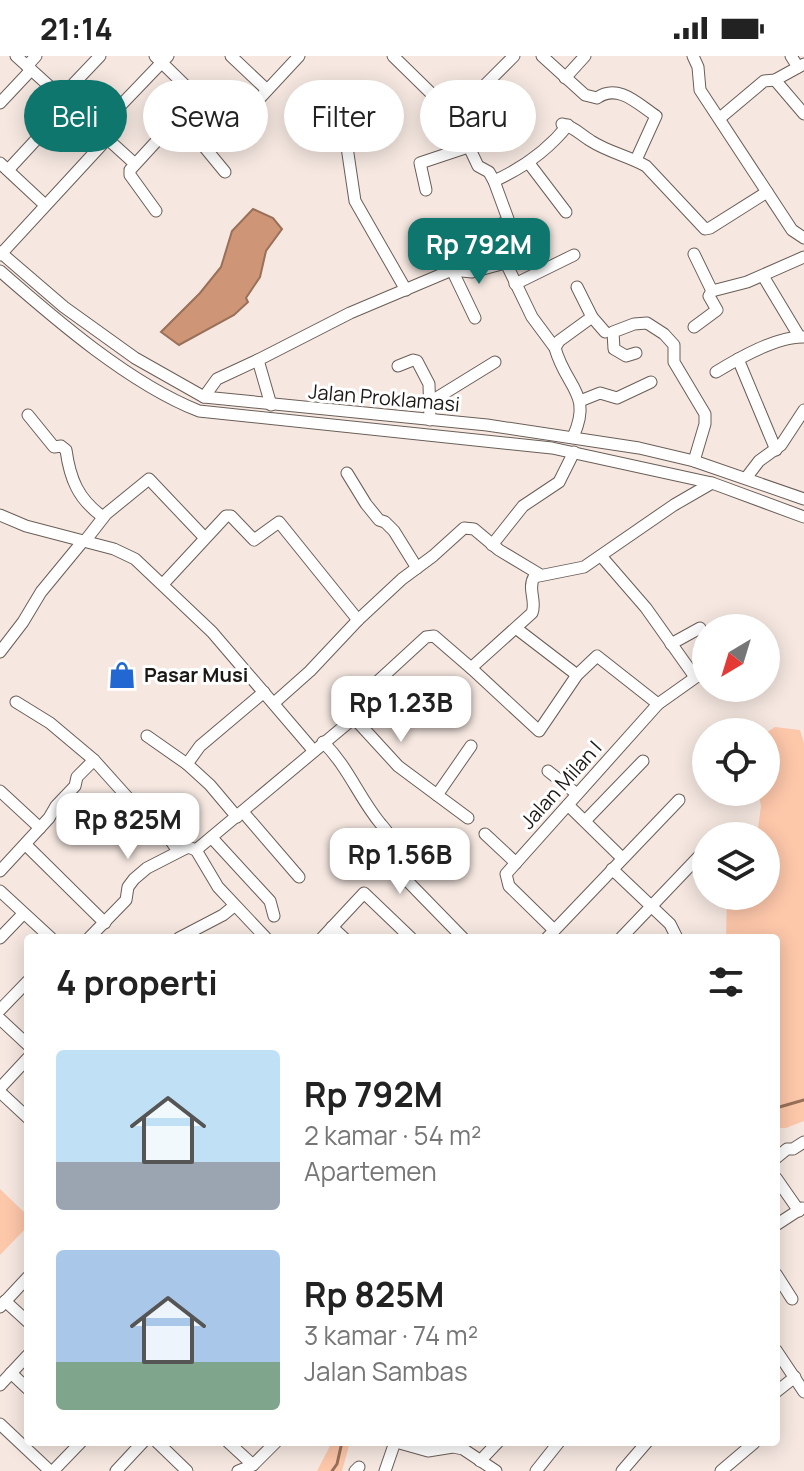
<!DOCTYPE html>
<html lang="id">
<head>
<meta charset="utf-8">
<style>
	:root { --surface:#fff; --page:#f2f2f2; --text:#222; --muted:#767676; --accent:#0f766e }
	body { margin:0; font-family:Manrope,sans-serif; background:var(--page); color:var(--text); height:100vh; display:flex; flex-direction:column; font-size:30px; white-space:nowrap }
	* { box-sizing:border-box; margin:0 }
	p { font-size:26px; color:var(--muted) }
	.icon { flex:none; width:44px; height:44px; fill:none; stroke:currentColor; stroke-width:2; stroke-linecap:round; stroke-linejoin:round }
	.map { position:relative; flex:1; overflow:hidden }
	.sheet { position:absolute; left:24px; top:878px; width:756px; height:512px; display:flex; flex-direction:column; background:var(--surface); border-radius:8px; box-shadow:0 4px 20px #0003 }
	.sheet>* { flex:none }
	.banner { position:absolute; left:24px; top:24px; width:756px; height:72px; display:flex; gap:16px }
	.needle { width:52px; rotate:218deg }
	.buttons { position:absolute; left:692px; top:558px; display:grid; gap:16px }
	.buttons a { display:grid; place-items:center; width:88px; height:88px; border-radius:50%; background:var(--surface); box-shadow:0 4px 20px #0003; font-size:40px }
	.price { position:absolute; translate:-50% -68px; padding:0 18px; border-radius:16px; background:#fff; color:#222; font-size:26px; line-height:52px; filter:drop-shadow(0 2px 4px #0008) }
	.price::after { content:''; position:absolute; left:50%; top:48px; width:24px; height:18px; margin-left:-12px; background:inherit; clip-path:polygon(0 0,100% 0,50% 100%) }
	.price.active { background:var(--accent); color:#fff }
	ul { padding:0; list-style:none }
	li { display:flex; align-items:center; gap:24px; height:200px; padding:0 32px }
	li span { display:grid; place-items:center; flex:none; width:224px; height:160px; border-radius:8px; color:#555 }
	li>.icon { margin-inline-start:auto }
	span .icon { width:96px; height:96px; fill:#fffc; stroke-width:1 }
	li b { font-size:34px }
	h2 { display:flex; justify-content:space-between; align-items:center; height:96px; padding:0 32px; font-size:34px }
	.chip { padding:0 28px; border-radius:36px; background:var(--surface); box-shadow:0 4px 20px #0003; font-size:28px; line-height:72px }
	.chip.active { background:var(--accent); color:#fff }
	.status { display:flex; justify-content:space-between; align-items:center; height:56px; padding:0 40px; background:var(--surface); direction:ltr }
	.status svg { height:22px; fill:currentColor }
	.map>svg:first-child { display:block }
	.green { fill:#fdc7aa }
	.water { fill:#ce9576; stroke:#997059; stroke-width:2 }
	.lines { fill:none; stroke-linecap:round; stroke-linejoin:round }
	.stream { stroke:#997059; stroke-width:3 }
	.minor-casing { stroke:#6a5e58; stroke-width:13 }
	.minor { stroke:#fff; stroke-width:11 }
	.labels { text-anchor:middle; stroke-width:6; stroke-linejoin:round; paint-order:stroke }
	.street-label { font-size:20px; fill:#1c1815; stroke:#fff }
	.poi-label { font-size:20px; font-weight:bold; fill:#1c1815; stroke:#fff; text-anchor:start }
</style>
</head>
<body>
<div class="status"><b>21:14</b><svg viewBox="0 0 49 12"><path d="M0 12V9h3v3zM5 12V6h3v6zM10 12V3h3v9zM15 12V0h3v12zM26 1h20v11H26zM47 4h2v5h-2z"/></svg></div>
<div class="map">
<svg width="804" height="1415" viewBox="0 0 804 1415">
	<rect width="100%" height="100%" fill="#f6e8e1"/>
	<g class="green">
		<path d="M775,671l25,3 4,13v378l-18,7h-10v-190h-50l1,-42h39v-60h-9l4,-30 -3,-14h8v-59z"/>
		<path d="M0,1133l28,27v10l-28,29z"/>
		<path d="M332,1386h18l-8,29h-25z"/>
	</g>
	<path class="water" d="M253,153l20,9 9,11 -16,22 -6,26 -14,21 2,4 -14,13 -55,30 -18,-13 39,-39 21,-26 11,-36z"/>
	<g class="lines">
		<g class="stream">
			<path d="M776,1052l28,-8"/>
			<path d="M332,1415l5,-7 5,-22"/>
		</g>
		<g class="minor-casing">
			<g id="minor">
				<path d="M16,0l118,107"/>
				<path d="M155,0l42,41 36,30 66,-71"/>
				<path d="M231,0l36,34"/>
				<path d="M393,0l46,45 11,6 19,-6 45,-45"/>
				<path d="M542,0l43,39 12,3c21,-15 41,6 59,18l-20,44"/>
				<path d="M693,0l5,11 2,23 92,140 12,8"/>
				<path d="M791,0l7,11"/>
				<path d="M27,10l9,-10"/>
				<path d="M565,22l20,-22"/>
				<path d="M775,24l29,34"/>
				<path d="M61,41l39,-41"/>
				<path d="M0,47l31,-33"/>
				<path d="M450,51l28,59 11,6 5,9 14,38 -1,3 -15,5 -1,5 41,85 23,31"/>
				<path d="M720,62l44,-37 11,-1 29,-16"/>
				<path d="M176,63l21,19 28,34"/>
				<path d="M562,68c11,2 19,11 29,17 17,11 37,15 55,25l59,63 5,-1 57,-36"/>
				<path d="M97,74l71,-74"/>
				<path d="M347,91l8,54 51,89"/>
				<path d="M528,106l38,50"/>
				<path d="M0,107l45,42"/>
				<path d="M8,114l61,-66"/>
				<path d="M494,125c29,-13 54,-31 74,-56"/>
				<path d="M426,134l-6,-27 48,-16"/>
				<path d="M156,155l-26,-36v-5l67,-73"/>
				<path d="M0,196l64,55 71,51 69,39 283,28 152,23 55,13 110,38"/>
				<path d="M694,198l18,37"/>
				<path d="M0,199l107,-116"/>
				<path d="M452,214l23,48"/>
				<path d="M0,215c56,49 130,113 199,140l353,37 160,35 92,34"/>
				<path d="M763,220l36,60"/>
				<path d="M515,228l59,-29"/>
				<path d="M592,261l13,15"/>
				<path d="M694,271l23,-17 -8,-14 3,-5 35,-9 57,-25"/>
				<path d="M636,297l-10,3 -12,-7 -1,-17 21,-8 13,-1 17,11 10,11v17l31,52v10l-11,37"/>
				<path d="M738,303l38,91"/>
				<path d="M398,310l15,-6 4,1 12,23 1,36"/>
				<path d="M716,316c23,-14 61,-36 88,-35"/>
				<path d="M204,341l13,-18 41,-19"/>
				<path d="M580,345l20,-8 17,5 34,-16"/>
				<path d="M430,346l65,-40"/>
				<path d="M271,349l-13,-45 92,-47 102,-43 20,2 33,-9"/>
				<path d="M28,359l26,32 7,-1 5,4c4,29 12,49 37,67"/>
				<path d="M573,381c20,-44 -7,-49 -18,-89l4,-7 33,-24 -15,-30"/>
				<path d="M347,417l19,31 13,16 6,2 9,9 23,37"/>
				<path d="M746,422l13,-17 22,-16 23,-35"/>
				<path d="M0,459l26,11 88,23 21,10 77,73 101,118"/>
				<path d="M85,485l21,-27 43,-35 55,58"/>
				<path d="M492,489l31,-39 36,-24 15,-30"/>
				<path d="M601,500l45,52 49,69"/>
				<path d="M163,528l63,-68h5l23,24 25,-18 79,98"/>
				<path d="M517,573l60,46"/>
				<path d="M671,588l29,-16"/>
				<path d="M0,596l23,-30 18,-30 42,-51"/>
				<path d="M471,612l68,63 38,-56 20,-19 61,48"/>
				<path d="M16,646l34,21 44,37 35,39 35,32 14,20"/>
				<path d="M274,647l36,-32 48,-51 44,-41 31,-23 31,-28 10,1 25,21 40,24"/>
				<path d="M354,662l44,48 39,29 34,-49"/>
				<path d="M147,680l40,28"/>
				<path d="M323,686c26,26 35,54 57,81 6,7 11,12 14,21l-10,9v4l79,81"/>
				<path d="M548,715l29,23"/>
				<path d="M0,735l40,37"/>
				<path d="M437,739l31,23"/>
				<path d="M568,749l54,53"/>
				<path d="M243,756l56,65"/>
				<path d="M237,761l-27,-32 -23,-21 13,-18 64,-54"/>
				<path d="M585,765l58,-60"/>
				<path d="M485,778l31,29"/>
				<path d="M212,782l58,63 4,15"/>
				<path d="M26,789l79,78"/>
				<path d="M196,794l158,-132 23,-36 49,-45 8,-1 37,32 61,-55c5,-12 -5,-24 2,-36l50,-10 90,-62 38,-22"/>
				<path d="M196,794l22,37 48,51"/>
				<path d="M612,813l58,55 7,14"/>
				<path d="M0,815l49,-53 7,-12 19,-20 2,-9 17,-17"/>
				<path d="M0,835l51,47"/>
				<path d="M332,871l12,11"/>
				<path d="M554,874l-45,-44 -3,-12 152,-170 48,-34"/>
				<path d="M0,882l23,-24"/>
				<path d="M89,882l37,-38 2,-13 6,-8 13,-11 41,-21 8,3"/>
				<path d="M179,882l44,-23 11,-9"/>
				<path d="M322,882l42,-45 47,45"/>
				<path d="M547,882l132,-138"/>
				<path d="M621,882l85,-89"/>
				<path d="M0,954l28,-29"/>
				<path d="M0,963l28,26"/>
				<path d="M0,1032l28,-30"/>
				<path d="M0,1036l28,26"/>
				<path d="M776,1102l11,-9h6l11,-7"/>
				<path d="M776,1122l23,33"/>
				<path d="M776,1169l26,-17"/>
				<path d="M776,1218l16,25"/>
				<path d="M5,1245l23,21"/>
				<path d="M0,1251l28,-30"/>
				<path d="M776,1294l28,42"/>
				<path d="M11,1317l17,16"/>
				<path d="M0,1329l28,-30"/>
				<path d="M776,1336l19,-15"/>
				<path d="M0,1368l50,47"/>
				<path d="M157,1386l30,29"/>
				<path d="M228,1386l25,23"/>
				<path d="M396,1386l32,9 25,-4 10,2 33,22"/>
				<path d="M480,1405l18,-19"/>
				<path d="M53,1415l28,-29"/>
				<path d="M116,1415l27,-29"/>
				<path d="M238,1415l15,-6 23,-23"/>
				<path d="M355,1415l4,-4"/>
				<path d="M385,1415l10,-29"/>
				<path d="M536,1415l23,-29"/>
				<path d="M622,1415l25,-29"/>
				<path d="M721,1415l33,-28"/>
			</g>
		</g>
		<use href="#minor" class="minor"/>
	</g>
	<defs>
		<g id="shop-bare" transform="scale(2.16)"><path d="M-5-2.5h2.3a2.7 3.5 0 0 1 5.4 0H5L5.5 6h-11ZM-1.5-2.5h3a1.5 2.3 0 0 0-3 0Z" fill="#2367d3" stroke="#fff" stroke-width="2.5" paint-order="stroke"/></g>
	</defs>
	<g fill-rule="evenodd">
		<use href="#shop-bare" x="122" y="619"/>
	</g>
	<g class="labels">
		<g class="street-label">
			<text transform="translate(384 342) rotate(5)" y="7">Jalan Proklamasi</text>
			<text transform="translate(561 729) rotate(-48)" y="7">Jalan Milan I</text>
		</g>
		<g class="poi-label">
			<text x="144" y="626">Pasar Musi</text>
		</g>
	</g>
</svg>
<div class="buttons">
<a><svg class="needle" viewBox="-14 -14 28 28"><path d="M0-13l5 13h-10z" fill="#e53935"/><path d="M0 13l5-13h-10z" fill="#767676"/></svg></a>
<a><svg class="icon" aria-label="locate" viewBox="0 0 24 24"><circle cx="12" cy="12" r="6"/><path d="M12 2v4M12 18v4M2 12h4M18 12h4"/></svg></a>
<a><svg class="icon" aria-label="layers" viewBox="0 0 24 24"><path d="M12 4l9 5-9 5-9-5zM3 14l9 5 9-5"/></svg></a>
</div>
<b class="price active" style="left:479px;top:230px">Rp 792M</b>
<b class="price" style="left:401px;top:688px">Rp 1.23B</b>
<b class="price" style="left:128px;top:805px">Rp 825M</b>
<b class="price" style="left:400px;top:840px">Rp 1.56B</b>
<div class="banner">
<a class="chip active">Beli</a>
<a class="chip">Sewa</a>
<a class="chip">Filter</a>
<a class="chip">Baru</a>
</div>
<section class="sheet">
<h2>4 properti<svg class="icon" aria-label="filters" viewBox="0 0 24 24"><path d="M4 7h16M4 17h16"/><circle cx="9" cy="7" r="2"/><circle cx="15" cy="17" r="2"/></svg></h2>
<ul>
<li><span style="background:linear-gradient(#bfe0f5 70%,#9aa5b1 0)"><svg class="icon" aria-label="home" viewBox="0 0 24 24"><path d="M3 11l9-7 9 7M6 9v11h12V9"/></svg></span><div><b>Rp 792M</b><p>2 kamar · 54 m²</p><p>Apartemen</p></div></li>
<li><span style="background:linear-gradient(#a9c7e8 70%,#7fa58c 0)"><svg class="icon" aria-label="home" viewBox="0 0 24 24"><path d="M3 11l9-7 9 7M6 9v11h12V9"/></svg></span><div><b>Rp 825M</b><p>3 kamar · 74 m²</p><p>Jalan Sambas</p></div></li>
</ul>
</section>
</div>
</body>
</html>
